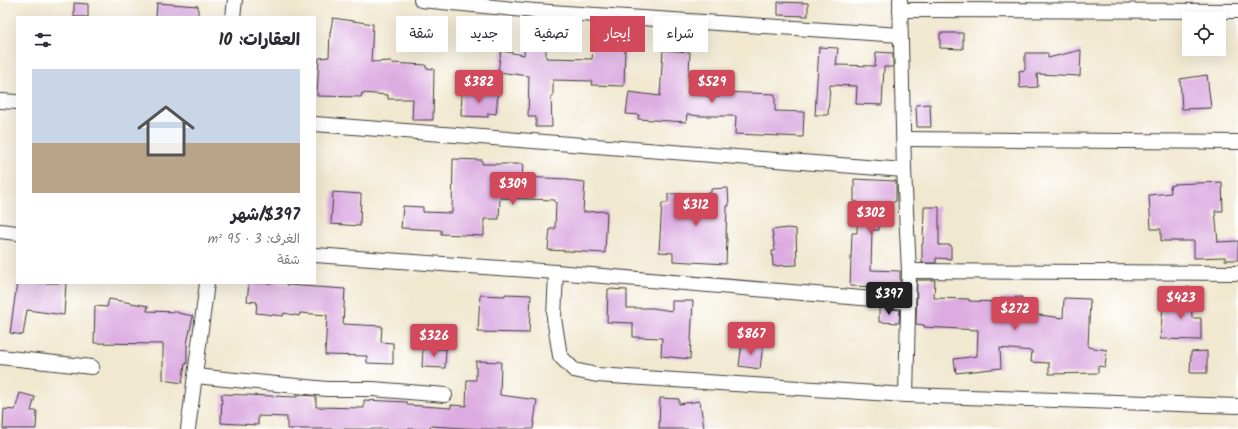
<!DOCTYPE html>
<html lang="ar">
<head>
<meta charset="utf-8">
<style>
	:root { --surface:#fff; --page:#f2f2f3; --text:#2b2b33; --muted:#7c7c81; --line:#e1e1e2; --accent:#d1495b }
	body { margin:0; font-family:Kalam,"Playpen Sans Arabic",sans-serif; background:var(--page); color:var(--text); direction:rtl; height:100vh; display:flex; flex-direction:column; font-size:15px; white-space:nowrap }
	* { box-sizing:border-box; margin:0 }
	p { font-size:13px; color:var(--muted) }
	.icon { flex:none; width:22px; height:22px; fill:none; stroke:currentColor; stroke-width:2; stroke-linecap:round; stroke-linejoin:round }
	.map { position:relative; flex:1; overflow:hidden; direction:ltr }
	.details { position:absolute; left:16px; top:16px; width:300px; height:268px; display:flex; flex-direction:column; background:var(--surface); border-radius:0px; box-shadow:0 4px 16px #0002; direction:rtl }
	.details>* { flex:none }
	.banner { position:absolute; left:328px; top:16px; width:380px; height:36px; direction:rtl; display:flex; gap:8px }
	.controls { position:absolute; left:1182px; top:12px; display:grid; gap:8px }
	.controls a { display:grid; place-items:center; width:44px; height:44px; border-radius:0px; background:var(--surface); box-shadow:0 4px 16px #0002; font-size:20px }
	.price { position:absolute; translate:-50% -34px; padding:0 9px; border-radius:4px; background:var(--accent); color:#fff; font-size:13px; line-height:26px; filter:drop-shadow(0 1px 2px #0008) }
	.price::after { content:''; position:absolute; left:50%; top:24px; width:12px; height:9px; margin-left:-6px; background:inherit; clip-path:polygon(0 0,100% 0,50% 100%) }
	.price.on { background:#222; color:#fff }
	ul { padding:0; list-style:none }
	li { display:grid; align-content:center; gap:8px; height:212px; padding:0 16px }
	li+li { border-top:1px solid var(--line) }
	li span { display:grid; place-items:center; height:124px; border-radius:0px; color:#555 }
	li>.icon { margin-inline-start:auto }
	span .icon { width:72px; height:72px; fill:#fffc; stroke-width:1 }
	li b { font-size:17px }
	h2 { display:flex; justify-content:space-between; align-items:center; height:48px; padding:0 16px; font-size:17px }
	.pill { padding:0 14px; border-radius:0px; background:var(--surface); box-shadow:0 4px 16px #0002; font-size:14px; line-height:36px }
	.pill.on { background:var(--accent); color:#fff }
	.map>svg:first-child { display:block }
	.building { fill:#dcace1 }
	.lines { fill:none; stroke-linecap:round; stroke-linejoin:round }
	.street-casing { stroke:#3c3b37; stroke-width:16 }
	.street { stroke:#fff; stroke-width:14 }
</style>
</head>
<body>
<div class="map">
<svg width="1238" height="429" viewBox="0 0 1238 429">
	<rect width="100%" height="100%" fill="#fff"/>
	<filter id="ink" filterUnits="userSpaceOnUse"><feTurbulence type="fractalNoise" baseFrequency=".025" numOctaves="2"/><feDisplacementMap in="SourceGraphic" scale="8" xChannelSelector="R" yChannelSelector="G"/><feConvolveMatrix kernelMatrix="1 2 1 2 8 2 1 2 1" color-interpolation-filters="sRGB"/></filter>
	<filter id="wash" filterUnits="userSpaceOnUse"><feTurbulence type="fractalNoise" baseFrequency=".012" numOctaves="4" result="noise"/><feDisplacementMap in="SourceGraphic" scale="16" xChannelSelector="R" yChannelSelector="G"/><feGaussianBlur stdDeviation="0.9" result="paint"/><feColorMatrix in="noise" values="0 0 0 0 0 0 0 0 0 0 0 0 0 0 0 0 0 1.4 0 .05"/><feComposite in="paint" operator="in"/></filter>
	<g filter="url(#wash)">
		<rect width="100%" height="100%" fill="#f1e8d0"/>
		<g id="blocks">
			<g class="building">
				<path d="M778,2l30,1v13l-30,-1z"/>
				<path d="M74,3l14,1v13h-14z"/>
				<path d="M157,3l41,3v11h-42z"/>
				<path d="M333,18l40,6 -2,38 20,-1v2l35,2v3l8,1 -1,51h-21l1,-21h-25v-4l-26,-2 -1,4 -44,-1 2,-38 10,-1 1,-24z"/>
				<path d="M940,33h23v16l-23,-1z"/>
				<path d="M525,42l21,1v15l46,1 1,-11 32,1 -1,37 -33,-1 1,-4 -39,-1v16h-2l1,31h-16v-10h-8l1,-41 -31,-4 3,-21 23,4z"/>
				<path d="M819,47l19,1 -2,17 39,1 1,-14 17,1v14h-9l-2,38 -26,-1 1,-18 -27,-1 -2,30h-13z"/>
				<path d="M663,50l27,2 -2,42 32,3v-5l55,2v17l29,1 -1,25 -68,-3 1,-18h-37l-12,-2 -1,8 -48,-3 1,-4 -13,-1 3,-22 31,4z"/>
				<path d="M1081,50l-1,26 -43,-2 1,13 -18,1 -1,-17 6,-1v-17h23v5z"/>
				<path d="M1207,75l4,33 -29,1 -2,-30z"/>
				<path d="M462,92l36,2 -2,20 -8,-1v4l-27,-1z"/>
				<path d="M930,104l1,23h-14l-1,-22z"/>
				<path d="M453,159l29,1v4h41l-1,13 45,2v1l18,2 -2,30 24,-1 -2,42 -57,-3 2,-21h5l1,-27h-2l1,-2 -55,-2 -1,21h-15v17l-43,-2v-4l-40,-2 2,-22 20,1v5l29,1z"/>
				<path d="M854,179l42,2v20l-9,4 -8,-1v26h-7l-1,40 29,1v22l-20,-2v-4l-30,-1 2,-53h5l1,-31 -4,-1z"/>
				<path d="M1222,182l1,29h-8l3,31 20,-1v19h-13v-3l-31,1v-17h-33v-12h-10l-2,-34 22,-2 -1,-7 4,-1v-1z"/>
				<path d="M728,188l1,18h-2l-1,32h1l-1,26 -53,-3v-8l-14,-1 3,-49h6v-9l43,-1v-4z"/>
				<path d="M333,192l28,2 -1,32 -29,-2z"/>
				<path d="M924,207h15v38h12v14l-15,-1v5h-14v-19h1z"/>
				<path d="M787,228l9,1 1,36 -24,1 -1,-15h3l-3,-21z"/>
				<path d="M917,280h18l-1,18 35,1v2l32,1v-4l21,-1 1,16 40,5 1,-20 26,1 -2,48 19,3 -2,17 -7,-1v7l-49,1v-11l-18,-1 1,-11 -32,-3 1,20 -45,5 -2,-14 23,-3 1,-26 -54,-3v-2l-8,-1z"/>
				<path d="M17,283h49l-2,32 -37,-5 -4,25 -13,-2z"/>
				<path d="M249,283h38v2l58,4 -2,35 39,2 -1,16 12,1v21l-26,-1v-7l-42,-1 2,-40 -27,-2 -1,3 -15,-3 -1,3 -27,-3 1,-11 -10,-1z"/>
				<path d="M1191,287l1,31h9v22l-41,-1 3,-32 15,2v-21z"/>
				<path d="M608,289l19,1v18h26l19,3v-10h21l-3,58 -29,-3 1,-18 -29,-1v-14l-26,-1z"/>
				<path d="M505,294l26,1 -2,38 -51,-1 2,-37 25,1z"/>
				<path d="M109,299l39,7 -1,5 31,1v1l15,3 -6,28v20h-2l-3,19 -19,-3v-36l-69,-1 1,-37 12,1z"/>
				<path d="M879,308l21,2 -1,13 -20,-1z"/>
				<path d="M742,342l21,3 -3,24 -21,-3z"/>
				<path d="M423,349h23l-1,19 -23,-1z"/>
				<path d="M1207,351v22h-17l1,-21z"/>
				<path d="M476,361l25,1 -1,33 37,5 -4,29h-51l-52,-3v3h-143v-12l-29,-1v9l-37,-2 1,-29 75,3v-2l19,1v11l48,1v-8l43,2v3l44,3v-3l15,1 1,-26h9z"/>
				<path d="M20,393l15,4 -4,14h6l-1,18h-33l1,-20 11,1z"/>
				<path d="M660,398l19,1v5l21,-3 4,28h-45z"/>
			</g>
		</g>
	</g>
	<g filter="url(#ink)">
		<use href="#blocks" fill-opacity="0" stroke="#3c3b37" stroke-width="1"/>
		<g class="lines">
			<g class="street-casing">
				<g id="street">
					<path d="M421,0l114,11 365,24"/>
					<path d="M900,0l4,170 5,101 -3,124"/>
					<path d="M900,10l338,1"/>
					<path d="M233,17l2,-17"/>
					<path d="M0,101l17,1"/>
					<path d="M315,124l589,46"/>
					<path d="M904,139l334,3"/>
					<path d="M0,231l17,2"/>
					<path d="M315,255l241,17 352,30"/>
					<path d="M909,271l329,2"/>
					<path d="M556,272l-2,46 6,38 14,14 23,5 309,20 332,11"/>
					<path d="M0,357l92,10"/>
					<path d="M195,376l132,13h46l72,6"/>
					<path d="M188,429l19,-146"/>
				</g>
			</g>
			<use href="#street" class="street"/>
		</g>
	</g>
</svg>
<div class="controls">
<a><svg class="icon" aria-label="locate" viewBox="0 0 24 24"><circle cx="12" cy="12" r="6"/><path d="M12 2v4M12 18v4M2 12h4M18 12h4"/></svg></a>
</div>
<b class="price" style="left:479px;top:104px">$382</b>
<b class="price" style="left:712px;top:104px">$529</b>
<b class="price" style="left:513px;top:206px">$309</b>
<b class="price" style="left:696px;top:227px">$312</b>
<b class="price" style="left:871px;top:235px">$302</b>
<b class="price on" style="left:889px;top:316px">$397</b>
<b class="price" style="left:1181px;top:320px">$423</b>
<b class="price" style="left:1015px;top:331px">$272</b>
<b class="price" style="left:751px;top:356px">$867</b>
<b class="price" style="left:434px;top:358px">$326</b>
<div class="banner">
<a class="pill">شراء</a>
<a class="pill on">إيجار</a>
<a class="pill">تصفية</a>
<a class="pill">جديد</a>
<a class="pill">شقة</a>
</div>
<section class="details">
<h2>العقارات: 10<svg class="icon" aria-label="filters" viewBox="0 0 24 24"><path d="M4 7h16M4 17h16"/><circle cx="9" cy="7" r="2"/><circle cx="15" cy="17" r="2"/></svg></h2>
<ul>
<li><span style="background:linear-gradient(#c9d6e8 60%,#b9a48a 0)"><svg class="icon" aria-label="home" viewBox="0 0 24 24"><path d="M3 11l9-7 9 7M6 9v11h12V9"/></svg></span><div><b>$397/شهر</b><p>الغرف: 3 · 95 m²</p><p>شقة</p></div></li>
</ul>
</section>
</div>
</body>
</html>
